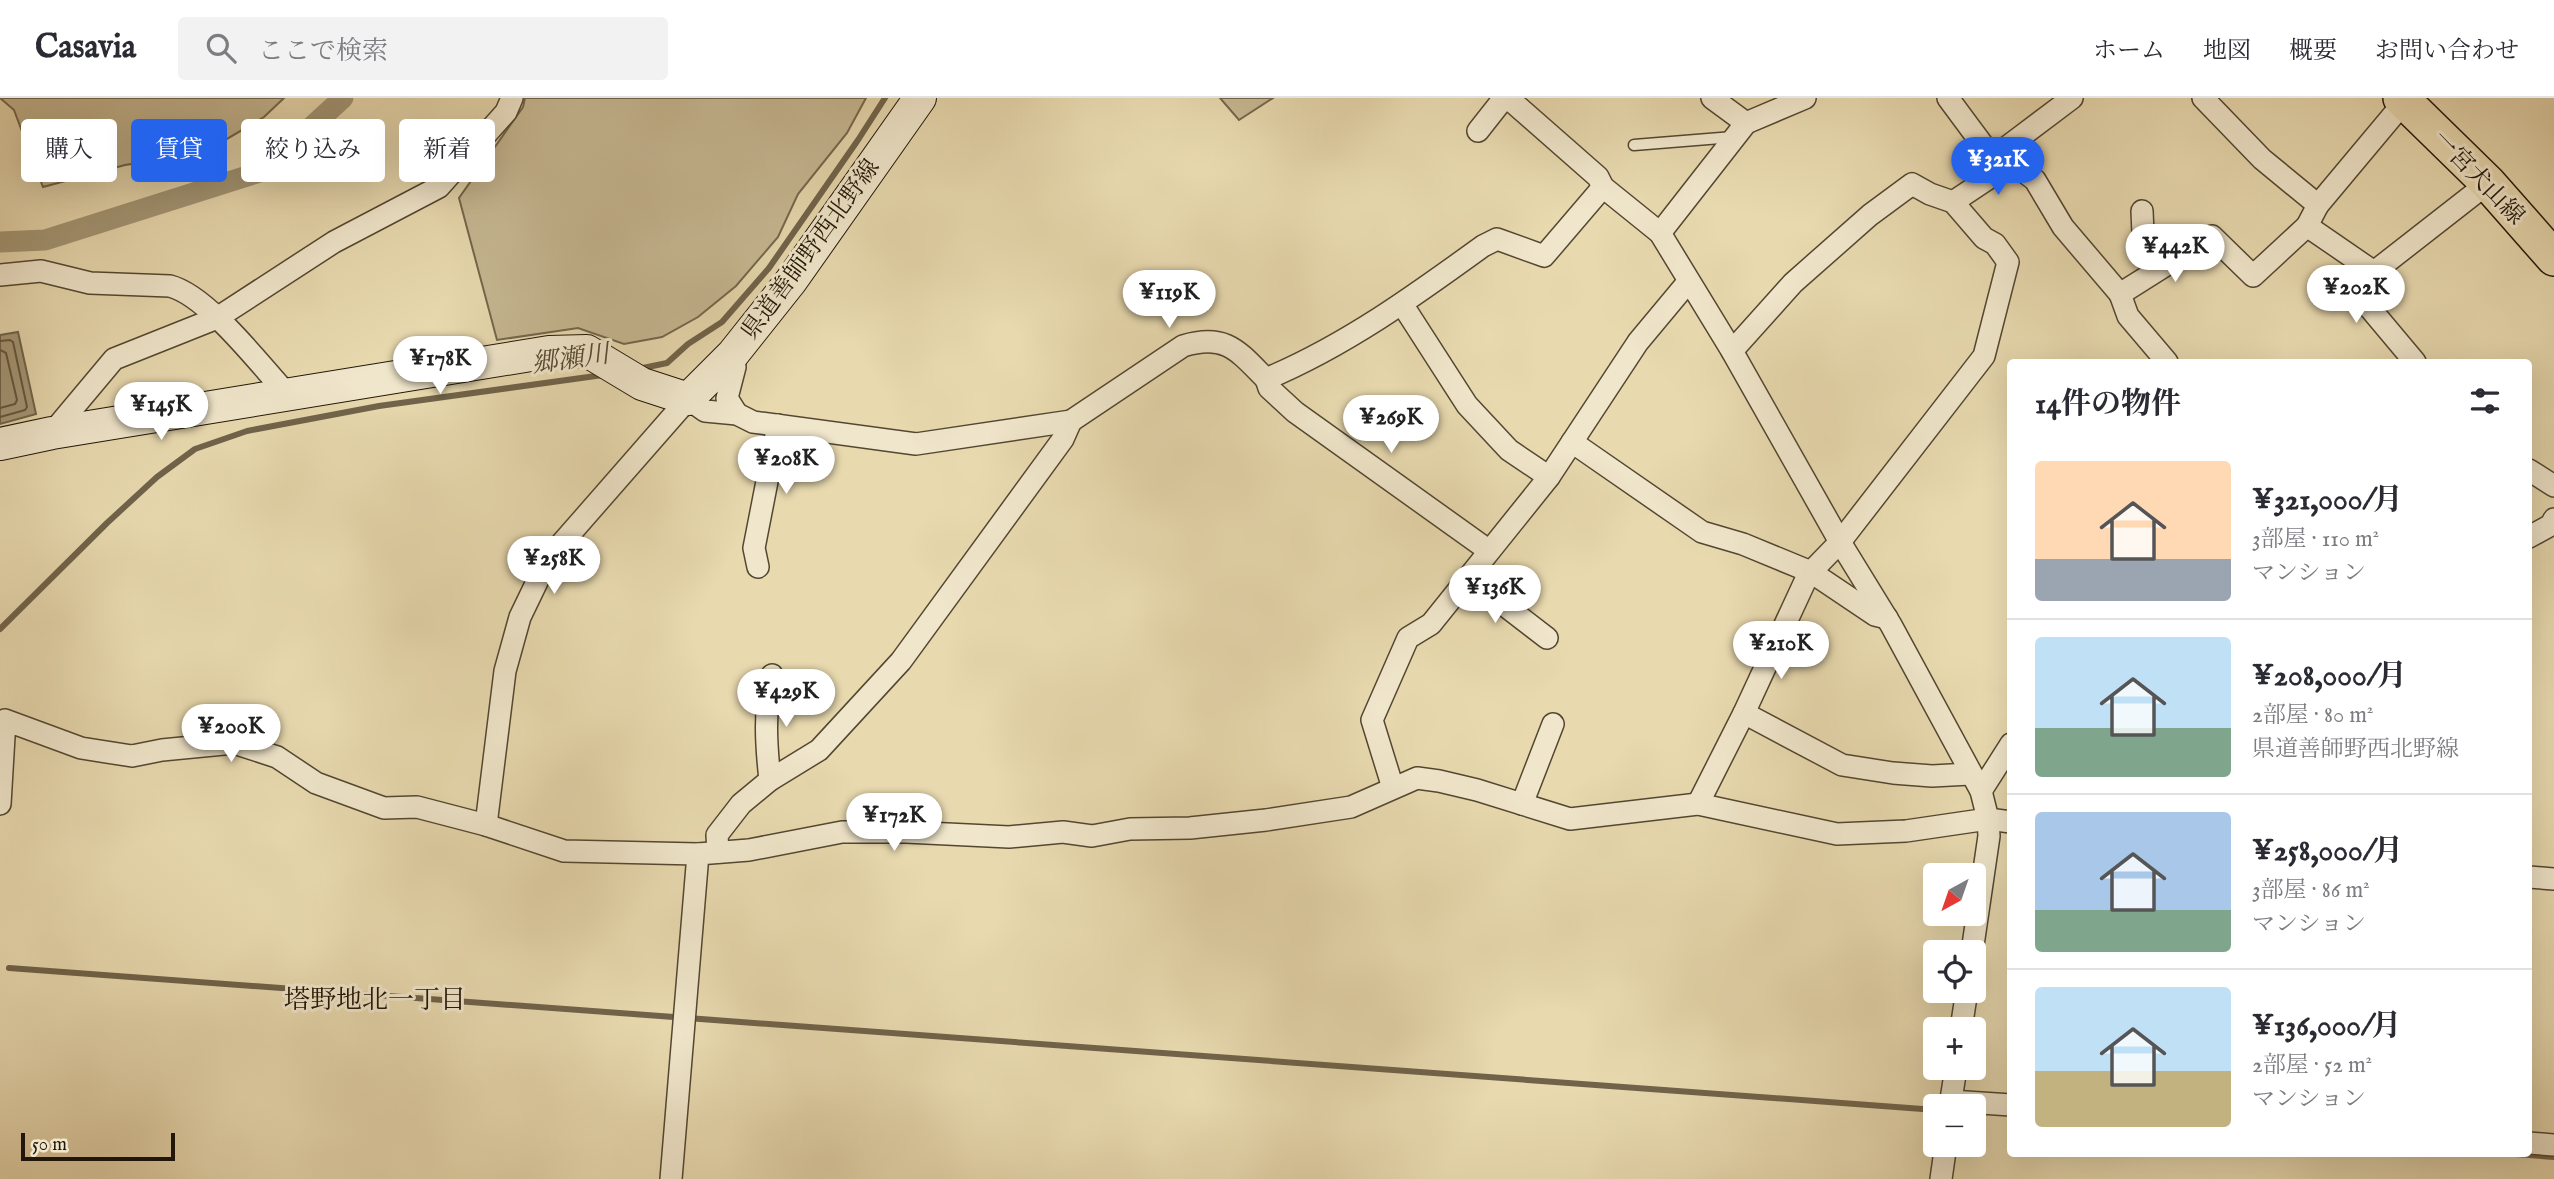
<!DOCTYPE html>
<html lang="ja">
<head>
<meta charset="utf-8">
<style>
	:root { --surface:#fff; --page:#f2f2f3; --text:#2b2b33; --muted:#7c7c81; --line:#e1e1e2; --accent:#2563eb }
	body { margin:0; font-family:"IM FELL English","Noto Serif JP",serif; background:var(--page); color:var(--text); height:100vh; display:flex; flex-direction:column; font-size:26px; white-space:nowrap }
	* { box-sizing:border-box; margin:0 }
	p { font-size:23px; color:var(--muted) }
	.icon { flex:none; width:38px; height:38px; fill:none; stroke:currentColor; stroke-width:2; stroke-linecap:round; stroke-linejoin:round }
	.map { position:relative; flex:1; overflow:hidden }
	.drawer { position:absolute; left:2007px; top:261px; width:525px; height:798px; display:flex; flex-direction:column; background:var(--surface); border-radius:7px; box-shadow:0 7px 28px #0002 }
	.drawer>* { flex:none }
	.hud { position:absolute; left:21px; top:21px; width:665px; height:63px; display:flex; gap:14px }
	.needle { width:46px; rotate:220deg }
	.buttons { position:absolute; left:1923px; top:765px; display:grid; gap:14px }
	.buttons a { display:grid; place-items:center; width:63px; height:63px; border-radius:7px; background:var(--surface); box-shadow:0 7px 28px #0002; font-size:35px }
	.scale { position:absolute; left:21px; bottom:18px; width:154px; box-sizing:border-box; padding-left:7px; border:4px solid #211607; border-top:0; font-size:19px; line-height:24px; white-space:nowrap; color:#211607; -webkit-text-stroke:5px #f0e6cb; paint-order:stroke }
	.price { position:absolute; translate:-50% -60px; padding:0 16px; border-radius:24px; background:#fff; color:#222; font-size:23px; line-height:46px; filter:drop-shadow(0 2px 4px #0008) }
	.price::after { content:''; position:absolute; left:50%; top:42px; width:21px; height:16px; margin-left:-10px; background:inherit; clip-path:polygon(0 0,100% 0,50% 100%) }
	.price.current { background:var(--accent); color:#fff }
	ul { padding:0; list-style:none }
	li { display:flex; align-items:center; gap:21px; height:175px; padding:0 28px }
	li+li { border-top:2px solid var(--line) }
	li span { display:grid; place-items:center; flex:none; width:196px; height:140px; border-radius:7px; color:#555 }
	li>.icon { margin-inline-start:auto }
	span .icon { width:84px; height:84px; fill:#fffc; stroke-width:1 }
	li b { font-size:30px }
	h2 { display:flex; justify-content:space-between; align-items:center; height:84px; padding:0 28px; font-size:30px }
	.pill { padding:0 24px; border-radius:7px; background:var(--surface); box-shadow:0 7px 28px #0002; font-size:24px; line-height:63px }
	.pill.current { background:var(--accent); color:#fff }
	header { display:flex; align-items:center; gap:42px; box-sizing:border-box; height:98px; padding:0 35px; background:var(--surface); border-bottom:2px solid var(--line) }
	header strong { font-size:33px }
	nav { display:flex; gap:38px; margin-inline-start:auto; font-size:24px }
	.search { width:490px; height:63px; background:var(--page); display:flex; align-items:center; gap:18px; box-sizing:border-box; padding:0 24px; border-radius:7px; color:var(--muted); font-size:26px }
	.map>svg:first-child { display:block }
	.green { fill:#c6b892; stroke:#74674c; stroke-width:2 }
	.water { fill:#a49776; stroke:#70634a; stroke-width:2 }
	.lines { fill:none; stroke-linecap:round; stroke-linejoin:round }
	.shore { stroke:#62563e; stroke-width:2 }
	.stream { stroke:#70634a; stroke-width:6 }
	.canal { stroke:#a49776; stroke-width:21 }
	.lane-casing { stroke:#534731; stroke-width:13 }
	.street-casing { stroke:#534731; stroke-width:24 }
	.secondary-casing { stroke:#211607; stroke-width:34 }
	.primary-casing { stroke:#211607; stroke-width:38 }
	.lane { stroke:#f0e6cb; stroke-width:10 }
	.street { stroke:#f0e6cb; stroke-width:21 }
	.secondary { stroke:#f0e6cb; stroke-width:32 }
	.primary { stroke:#e8d9af; stroke-width:35 }
	.labels { text-anchor:middle; stroke-width:6; stroke-linejoin:round; paint-order:stroke }
	.street-label { font-size:24px; fill:#211607; stroke:#f0e6cb }
	.water-label { font-size:26px; font-style:italic; fill:#554a33; stroke:#f0e6cb }
	.neighbourhood-label { font-size:26px; fill:#211607; stroke:#f0e6cb }
</style>
</head>
<body>
<header>
<strong>Casavia</strong>
<div class="search"><svg class="icon" aria-label="search" viewBox="0 0 24 24"><circle cx="10" cy="10" r="6"/><path d="M15 15l6 6"/></svg>ここで検索</div>
<nav><a>ホーム</a><a>地図</a><a>概要</a><a>お問い合わせ</a></nav>
</header>
<div class="map">
<svg width="2554" height="1081" viewBox="0 0 2554 1081">
	<rect width="100%" height="100%" fill="#e8d9af"/>
	<filter id="stains"><feTurbulence type="fractalNoise" baseFrequency=".00286" numOctaves="4"/><feColorMatrix values="0 0 0 0 .2 0 0 0 0 .09 0 0 0 0 .02 0 0 0 .5 -.17"/></filter>
	<radialGradient id="worn" r=".72"><stop offset=".6" stop-color="#630" stop-opacity="0"/><stop offset="1" stop-color="#630" stop-opacity=".3"/></radialGradient>
	<g class="green">
		<path d="M0,0h284l-20,19 -61,36 -78,12 -82,22 -29,-77z"/>
		<path d="M525,0h341l-19,35 -49,61 -20,43 -42,49 -38,31 -36,20 -38,7 -46,-16 -81,12 -38,-142 64,-91z"/>
		<path d="M1220,0h53l-34,22z"/>
	</g>
	<path class="water" d="M18,234l18,82 -36,10v-89z"/>
	<g class="lines">
		<g class="shore">
			<path d="M0,243l10,-1 3,2 14,65 -2,3 -25,7"/>
			<path d="M0,252l6,3 11,47 -2,4 -15,4"/>
		</g>
		<g class="stream">
			<path d="M638,271l29,-6 21,-19 34,-22 47,-54 89,-128 27,-42"/>
			<path d="M0,531l107,-106 50,-46 38,-28 52,-18 132,-25 224,-31"/>
			<path d="M9,870l1927,142"/>
			<path d="M2502,1055l52,4"/>
		</g>
		<path class="canal" d="M0,144l45,-2 218,-69 80,-73"/>
		<g class="lane-casing">
			<path id="lane" d="M1634,47l99,-8"/>
		</g>
		<g class="street-casing">
			<g id="street">
				<path d="M1508,0l90,79 5,10 57,46 72,118 108,191 51,83 90,166 7,28 1,17 -17,116"/>
				<path d="M1712,0l34,25"/>
				<path d="M1948,0l40,54 11,1 36,27 28,47 57,67 92,-58 41,40 54,-50 11,-21 87,-104"/>
				<path d="M2203,0l59,61 56,46"/>
				<path d="M1478,33l26,-33"/>
				<path d="M1953,104l36,-24 10,-25 73,-55"/>
				<path d="M2142,113l1,23 24,30"/>
				<path d="M2307,128l67,46 114,-89"/>
				<path d="M1660,135l86,-110 59,-25"/>
				<path d="M2374,174l-11,28 52,62"/>
				<path d="M0,177l41,-4 49,12 80,3c38,10 90,79 118,109"/>
				<path d="M2120,196l8,22 39,46"/>
				<path d="M1402,206l65,101 42,45 40,27"/>
				<path d="M733,256l2,13 -8,31 10,16"/>
				<path d="M1266,281l3,9 26,24 193,138"/>
				<path d="M52,335l62,-74 103,-41 117,-76 105,-55 67,-75 6,-14"/>
				<path d="M1572,344l130,90 41,12 68,28 64,43 12,3"/>
				<path d="M2529,372l25,16"/>
				<path d="M2529,439l22,-12 3,-6"/>
				<path d="M758,469l-4,-19 24,-123"/>
				<path d="M1469,480l78,60"/>
				<path d="M1744,615l98,52 51,8 39,3 38,-2"/>
				<path d="M770,682c-4,-36 -6,-69 2,-105"/>
				<path d="M1393,690l-21,-68 36,-82 23,-14 118,-147 89,-135 50,-60"/>
				<path d="M1981,693l30,-47"/>
				<path d="M0,706l5,-84 76,28 51,8 30,-6 72,-7 43,14 39,26 68,25 33,-1 69,18 78,26 134,3 51,-4 93,-18h64l103,5 54,-5 29,4 38,-7 60,-1 76,-8 85,-13 66,-29 22,3 38,9 93,29 128,-15 139,30 69,-3 82,-12 23,3"/>
				<path d="M1522,706l31,-80"/>
				<path d="M1698,706l46,-91 64,-138 32,-33 144,-186 24,-94 -13,-18 -11,-6 -31,-36 -23,-8 -18,-10 -42,31 -77,68 -61,68"/>
				<path d="M486,727l19,-154 15,-54 28,-58 140,-160 17,12 32,3 16,8 163,22 155,-23 112,-75c43,-13 55,5 83,33 79,-33 148,-83 217,-133l14,-7 47,17 59,-69"/>
				<path d="M718,754l-1,-17 24,-31 29,-24 49,-30 82,-89 162,-222 8,-18"/>
				<path d="M2529,779l25,2"/>
				<path d="M1961,931l6,-39"/>
				<path d="M1951,1003l60,4"/>
				<path d="M1950,1008l6,-38"/>
				<path d="M2529,1045l25,2"/>
				<path d="M671,1081l27,-325"/>
				<path d="M1941,1081l5,-35"/>
			</g>
		</g>
		<g class="secondary-casing">
			<path id="secondary" d="M0,346l52,-11 497,-81 38,-1 55,33 46,15 45,-45 58,-73 129,-183"/>
		</g>
		<g class="primary-casing">
			<path id="primary" d="M2401,0l87,85 66,75"/>
		</g>
		<use href="#lane" class="lane"/>
		<use href="#street" class="street"/>
		<use href="#secondary" class="secondary"/>
		<use href="#primary" class="primary"/>
	</g>
	<g class="labels">
		<g class="street-label">
			<text transform="translate(2479 79) rotate(46)" y="8">一宮犬山線</text>
			<text transform="translate(810 151) rotate(-54)" y="8">県道善師野西北野線</text>
		</g>
		<g class="water-label">
			<text transform="translate(570 260) rotate(-8)" y="9">郷瀬川</text>
		</g>
		<g class="neighbourhood-label">
			<text x="375" y="910">塔野地北一丁目</text>
		</g>
	</g>
	<rect width="100%" height="100%" filter="url(#stains)"/>
	<rect width="100%" height="100%" fill="url(#worn)"/>
</svg>
<div class="buttons">
<a><svg class="needle" viewBox="-14 -14 28 28"><path d="M0-13l5 13h-10z" fill="#e53935"/><path d="M0 13l5-13h-10z" fill="#7c7c81"/></svg></a>
<a><svg class="icon" aria-label="locate" viewBox="0 0 24 24"><circle cx="12" cy="12" r="6"/><path d="M12 2v4M12 18v4M2 12h4M18 12h4"/></svg></a>
<a>+</a>
<a>−</a>
</div>
<div class="scale">50 m</div>
<b class="price current" style="left:1998px;top:99px">¥321K</b>
<b class="price" style="left:2175px;top:186px">¥442K</b>
<b class="price" style="left:2356px;top:227px">¥202K</b>
<b class="price" style="left:1169px;top:232px">¥119K</b>
<b class="price" style="left:440px;top:298px">¥178K</b>
<b class="price" style="left:161px;top:344px">¥145K</b>
<b class="price" style="left:1391px;top:357px">¥269K</b>
<b class="price" style="left:786px;top:398px">¥208K</b>
<b class="price" style="left:554px;top:498px">¥258K</b>
<b class="price" style="left:1495px;top:527px">¥136K</b>
<b class="price" style="left:1781px;top:583px">¥210K</b>
<b class="price" style="left:786px;top:631px">¥429K</b>
<b class="price" style="left:231px;top:666px">¥200K</b>
<b class="price" style="left:894px;top:755px">¥172K</b>
<div class="hud">
<a class="pill">購入</a>
<a class="pill current">賃貸</a>
<a class="pill">絞り込み</a>
<a class="pill">新着</a>
</div>
<section class="drawer">
<h2>14件の物件<svg class="icon" aria-label="filters" viewBox="0 0 24 24"><path d="M4 7h16M4 17h16"/><circle cx="9" cy="7" r="2"/><circle cx="15" cy="17" r="2"/></svg></h2>
<ul>
<li><span style="background:linear-gradient(#ffd9b3 70%,#9aa5b1 0)"><svg class="icon" aria-label="home" viewBox="0 0 24 24"><path d="M3 11l9-7 9 7M6 9v11h12V9"/></svg></span><div><b>¥321,000/月</b><p>3部屋 · 110 m²</p><p>マンション</p></div></li>
<li><span style="background:linear-gradient(#bfe0f5 65%,#7fa58c 0)"><svg class="icon" aria-label="home" viewBox="0 0 24 24"><path d="M3 11l9-7 9 7M6 9v11h12V9"/></svg></span><div><b>¥208,000/月</b><p>2部屋 · 80 m²</p><p>県道善師野西北野線</p></div></li>
<li><span style="background:linear-gradient(#a9c7e8 70%,#7fa58c 0)"><svg class="icon" aria-label="home" viewBox="0 0 24 24"><path d="M3 11l9-7 9 7M6 9v11h12V9"/></svg></span><div><b>¥258,000/月</b><p>3部屋 · 86 m²</p><p>マンション</p></div></li>
<li><span style="background:linear-gradient(#bfe0f5 60%,#c2b280 0)"><svg class="icon" aria-label="home" viewBox="0 0 24 24"><path d="M3 11l9-7 9 7M6 9v11h12V9"/></svg></span><div><b>¥136,000/月</b><p>2部屋 · 52 m²</p><p>マンション</p></div></li>
</ul>
</section>
</div>
</body>
</html>
